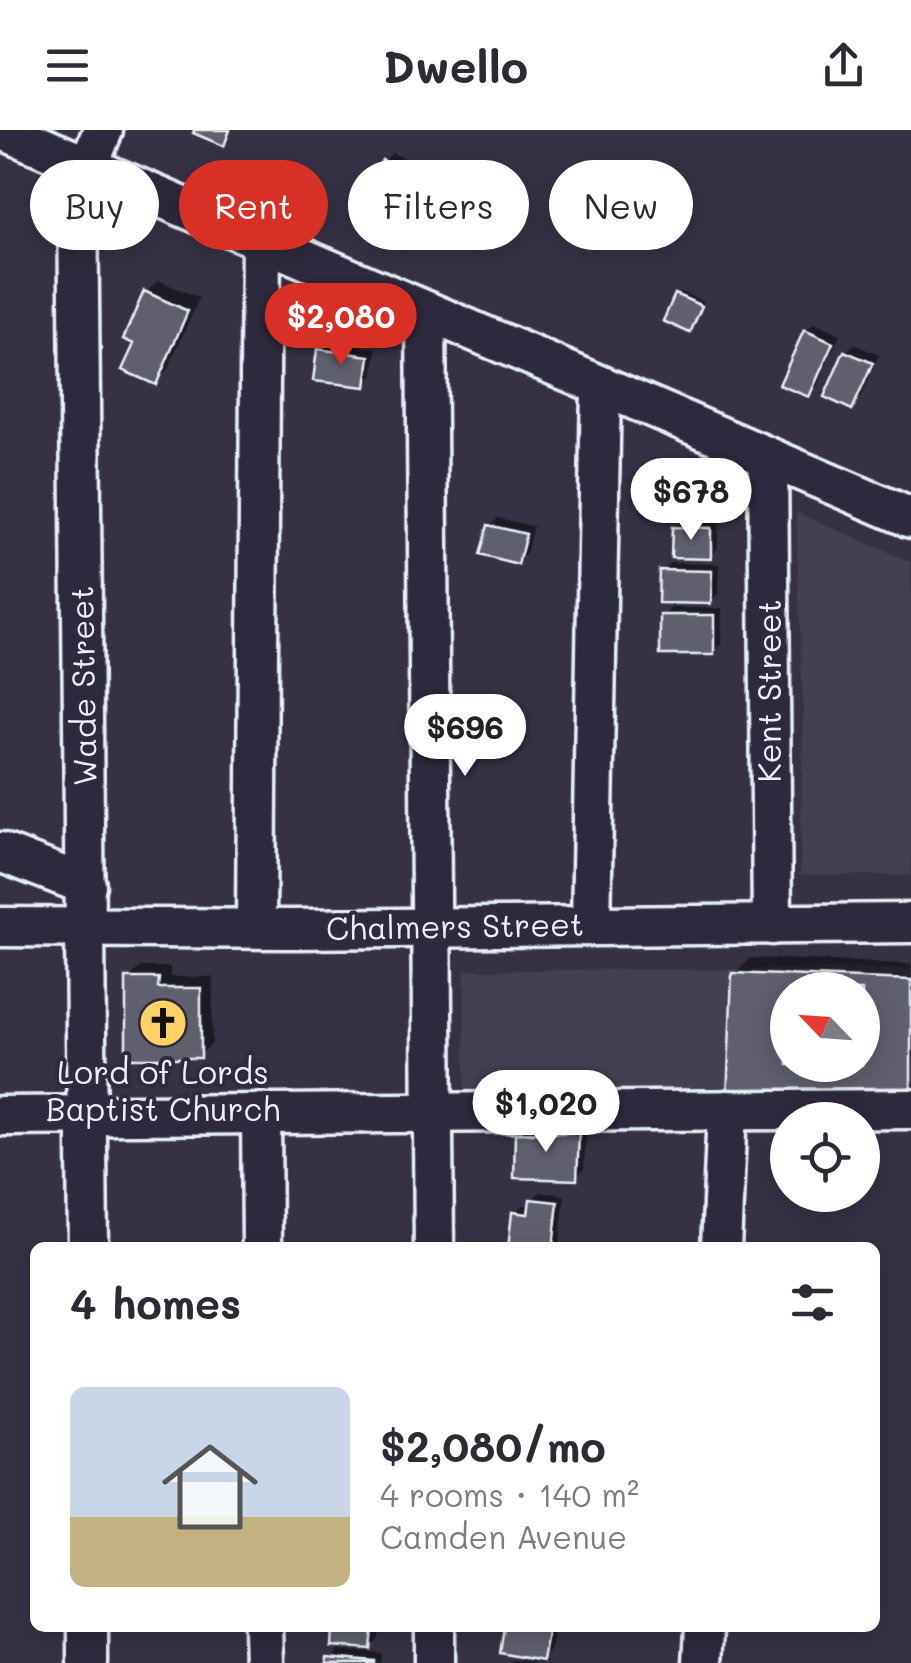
<!DOCTYPE html>
<html lang="en">
<head>
<meta charset="utf-8">
<style>
	:root { --surface:#fff; --page:#f2f2f3; --text:#2b2b33; --muted:#7c7c81; --line:#e1e1e2; --accent:#d93025 }
	body { margin:0; font-family:Mali,sans-serif; background:var(--page); color:var(--text); height:100vh; display:flex; flex-direction:column; font-size:38px; white-space:nowrap }
	* { box-sizing:border-box; margin:0 }
	p { font-size:32px; color:var(--muted) }
	.icon { flex:none; width:55px; height:55px; fill:none; stroke:currentColor; stroke-width:2; stroke-linecap:round; stroke-linejoin:round }
	.map { position:relative; flex:1; overflow:hidden }
	.details { position:absolute; left:30px; top:1112px; width:850px; height:390px; display:flex; flex-direction:column; background:var(--surface); border-radius:15px; box-shadow:0 5px 25px #0003 }
	.details>* { flex:none }
	.hud { position:absolute; left:30px; top:30px; width:852px; height:90px; display:flex; gap:20px }
	.needle { width:65px; rotate:295deg }
	.tools { position:absolute; left:770px; top:842px; display:grid; gap:20px }
	.tools a { display:grid; place-items:center; width:110px; height:110px; border-radius:50%; background:var(--surface); box-shadow:0 5px 25px #0003; font-size:50px }
	.price { position:absolute; translate:-50% -85px; padding:0 22px; border-radius:35px; background:#fff; color:#222; font-size:32px; line-height:65px; filter:drop-shadow(0 2px 5px #0008) }
	.price::after { content:''; position:absolute; left:50%; top:60px; width:30px; height:22px; margin-left:-15px; background:inherit; clip-path:polygon(0 0,100% 0,50% 100%) }
	.price.selected { background:var(--accent); color:#fff }
	ul { padding:0; list-style:none }
	li { display:flex; align-items:center; gap:30px; height:250px; padding:0 40px }
	li+li { border-top:2px solid var(--line) }
	li span { display:grid; place-items:center; flex:none; width:280px; height:200px; border-radius:15px; color:#555 }
	li>.icon { margin-inline-start:auto }
	span .icon { width:120px; height:120px; fill:#fffc; stroke-width:1 }
	li b { font-size:42px }
	h2 { display:flex; justify-content:space-between; align-items:center; height:120px; padding:0 40px; font-size:42px }
	.tag { padding:0 35px; border-radius:45px; background:var(--surface); box-shadow:0 5px 25px #0003; font-size:35px; line-height:90px }
	.tag.selected { background:var(--accent); color:#fff }
	header { display:flex; justify-content:space-between; align-items:center; height:130px; padding:0 40px; background:var(--surface); font-size:45px; font-weight:700 }
	.map>svg:first-child { display:block }
	.built { fill:#433f51; fill-rule:evenodd }
	.shadow { fill:#0007; fill-rule:evenodd }
	.building { fill:#605e6e; stroke:#e8f1f8; stroke-width:2.5; fill-rule:evenodd }
	.lines { fill:none; stroke-linecap:round; stroke-linejoin:round }
	.minor-casing { stroke:#e8f1f8; stroke-width:45 }
	.minor { stroke:#2f2a3d; stroke-width:38 }
	.labels { text-anchor:middle; stroke-width:8; stroke-linejoin:round; paint-order:stroke }
	.street-label { font-size:32px; fill:#e8f1f8; stroke:#2f2a3d }
	.poi-label { font-size:32px; fill:#e8f1f8; stroke:#2f2a3d }
</style>
</head>
<body>
<header><svg class="icon" aria-label="menu" viewBox="0 0 24 24"><path d="M4 6h16M4 12h16M4 18h16"/></svg>Dwello<svg class="icon" aria-label="share" viewBox="0 0 24 24"><path d="M12 15V3M7 8l5-5 5 5M5 13v7h14v-7"/></svg></header>
<div class="map">
<svg width="911" height="1533" viewBox="0 0 911 1533">
	<rect width="100%" height="100%" fill="#363244"/>
	<filter id="ink" filterUnits="userSpaceOnUse"><feTurbulence type="fractalNoise" baseFrequency=".01" numOctaves="2"/><feDisplacementMap in="SourceGraphic" scale="20" xChannelSelector="R" yChannelSelector="G"/><feConvolveMatrix kernelMatrix="1 2 1 2 8 2 1 2 1" color-interpolation-filters="sRGB"/></filter>
	<g filter="url(#ink)">
		<g class="built">
			<path d="M796,382l115,50v313h-111l3,-162z"/>
			<path d="M911,839v129h-446v-128zM788,860h74v75h-74z"/>
		</g>
		<g class="shadow">
			<path d="M392,23l26,11 -17,41 -8,8 -9,-52z"/>
			<path d="M158,150l41,18 -31,71 -13,13 -18,-39 9,-50z"/>
			<path d="M681,162l23,10 -14,28 -13,-34z"/>
			<path d="M814,193l26,11 -23,52 -8,8 -3,-63z"/>
			<path d="M327,212l50,6 -4,29 -8,8 -46,-35z"/>
			<path d="M854,214l25,11 -19,44 -8,8 -6,-55z"/>
			<path d="M683,347l37,2 -1,27 -8,8 -36,-28z"/>
			<path d="M498,388l35,8 -7,28 -8,8 -28,-36z"/>
			<path d="M683,390l35,1v27l-8,9 -36,-29z"/>
			<path d="M670,433l49,1 -1,30 -8,8 -48,-31z"/>
			<path d="M671,478h51l-1,36 -8,8 -50,-36z"/>
			<path d="M751,828l160,6v139l-181,-6 4,-122zM788,860h74v75h-74z"/>
			<path d="M141,837h29v10h43l-1,66 -12,12 -72,-76z"/>
			<path d="M526,993l60,2 -2,44 -8,8 -58,-45z"/>
			<path d="M540,1062l25,3 -6,53h-48l4,-35 8,-8 8,1 1,-6z"/>
			<path d="M334,1498h44v10l-9,8 -36,-2z"/>
			<path d="M507,1498h48l-4,22 -9,8 -39,-7z"/>
			<path d="M338,1520l43,3 -1,10h-51z"/>
			<path d="M513,1530l33,2 4,1h-40z"/>
		</g>
		<g class="building">
			<path d="M194,0h36l-6,16 -31,-13z"/>
			<path d="M382,30l30,13 -19,43 -30,-13z"/>
			<path d="M144,161l44,20 -32,74 -34,-15 12,-26 -11,-5z"/>
			<path d="M675,164l27,12 -12,27 -27,-12z"/>
			<path d="M804,200l29,13 -24,54 -30,-12z"/>
			<path d="M317,219l53,7 -4,31 -53,-6z"/>
			<path d="M844,221l29,12 -21,47 -28,-13z"/>
			<path d="M673,354l40,2 -1,31 -41,-1z"/>
			<path d="M488,395l38,9 -8,31 -38,-10z"/>
			<path d="M672,397l39,1v31l-40,-1z"/>
			<path d="M659,440l53,1 -1,33 -53,-1z"/>
			<rect x="660" y="485" width="54" height="40"/>
			<path d="M732,843l179,7v126l-184,-6zM788,860h74v75h-74z"/>
			<path d="M126,848h33l-1,10h43v70h-75z"/>
			<path d="M515,1001l64,2 -2,47 -63,-2z"/>
			<path d="M530,1069l28,3 -5,46h-45l4,-36 16,2z"/>
			<path d="M332,1498h40l-2,21 -39,-3z"/>
			<path d="M504,1498l45,1 -6,32 -43,-8z"/>
			<path d="M327,1527l47,4v2h-47z"/>
		</g>
		<g class="lines">
			<g class="minor-casing">
				<g id="minor">
					<path d="M3,0l908,388"/>
					<path d="M426,181l8,937"/>
					<path d="M768,327l4,468"/>
					<path d="M0,722l86,33"/>
					<path d="M591,796l10,-540"/>
					<path d="M0,797l295,2 616,-6"/>
					<path d="M256,798l5,-688"/>
					<path d="M261,983l1,135"/>
					<path d="M0,986l911,-7"/>
					<path d="M88,1118l-10,-1057 25,-61"/>
					<path d="M721,1118l6,-138"/>
					<path d="M263,1498l1,35"/>
					<path d="M88,1533v-35"/>
					<path d="M434,1533v-35"/>
					<path d="M703,1533l2,-35"/>
				</g>
			</g>
			<use href="#minor" class="minor"/>
		</g>
	</g>
	<defs>
		<g id="church-disc" transform="scale(2.5)"><circle r="9.5" fill="#ffd166" stroke="#2f2a3d"/><path d="M-1.2-6h2.4v3.5h3.3v2.4h-3.3V6h-2.4V-.1h-3.3v-2.4h3.3Z" fill="#111"/></g>
	</defs>
	<g fill-rule="evenodd">
		<use href="#church-disc" x="163" y="893"/>
	</g>
	<g class="labels">
		<g class="street-label">
			<text transform="translate(84 556) rotate(-91)" y="11">Wade Street</text>
			<text transform="translate(770 561) rotate(-90)" y="11">Kent Street</text>
			<text transform="translate(455 797) rotate(-1)" y="11">Chalmers Street</text>
		</g>
		<g class="poi-label">
			<text x="163" y="954">Lord of Lords<tspan x="163" dy="37">Baptist Church</tspan></text>
		</g>
	</g>
</svg>
<div class="tools">
<a><svg class="needle" viewBox="-14 -14 28 28"><path d="M0-13l5 13h-10z" fill="#e53935"/><path d="M0 13l5-13h-10z" fill="#7c7c81"/></svg></a>
<a><svg class="icon" aria-label="locate" viewBox="0 0 24 24"><circle cx="12" cy="12" r="6"/><path d="M12 2v4M12 18v4M2 12h4M18 12h4"/></svg></a>
</div>
<b class="price selected" style="left:341px;top:238px">$2,080</b>
<b class="price" style="left:691px;top:413px">$678</b>
<b class="price" style="left:465px;top:649px">$696</b>
<b class="price" style="left:546px;top:1025px">$1,020</b>
<div class="hud">
<a class="tag">Buy</a>
<a class="tag selected">Rent</a>
<a class="tag">Filters</a>
<a class="tag">New</a>
</div>
<section class="details">
<h2>4 homes<svg class="icon" aria-label="filters" viewBox="0 0 24 24"><path d="M4 7h16M4 17h16"/><circle cx="9" cy="7" r="2"/><circle cx="15" cy="17" r="2"/></svg></h2>
<ul>
<li><span style="background:linear-gradient(#c9d6e8 65%,#c2b280 0)"><svg class="icon" aria-label="home" viewBox="0 0 24 24"><path d="M3 11l9-7 9 7M6 9v11h12V9"/></svg></span><div><b>$2,080/mo</b><p>4 rooms · 140 m²</p><p>Camden Avenue</p></div></li>
</ul>
</section>
</div>
</body>
</html>
